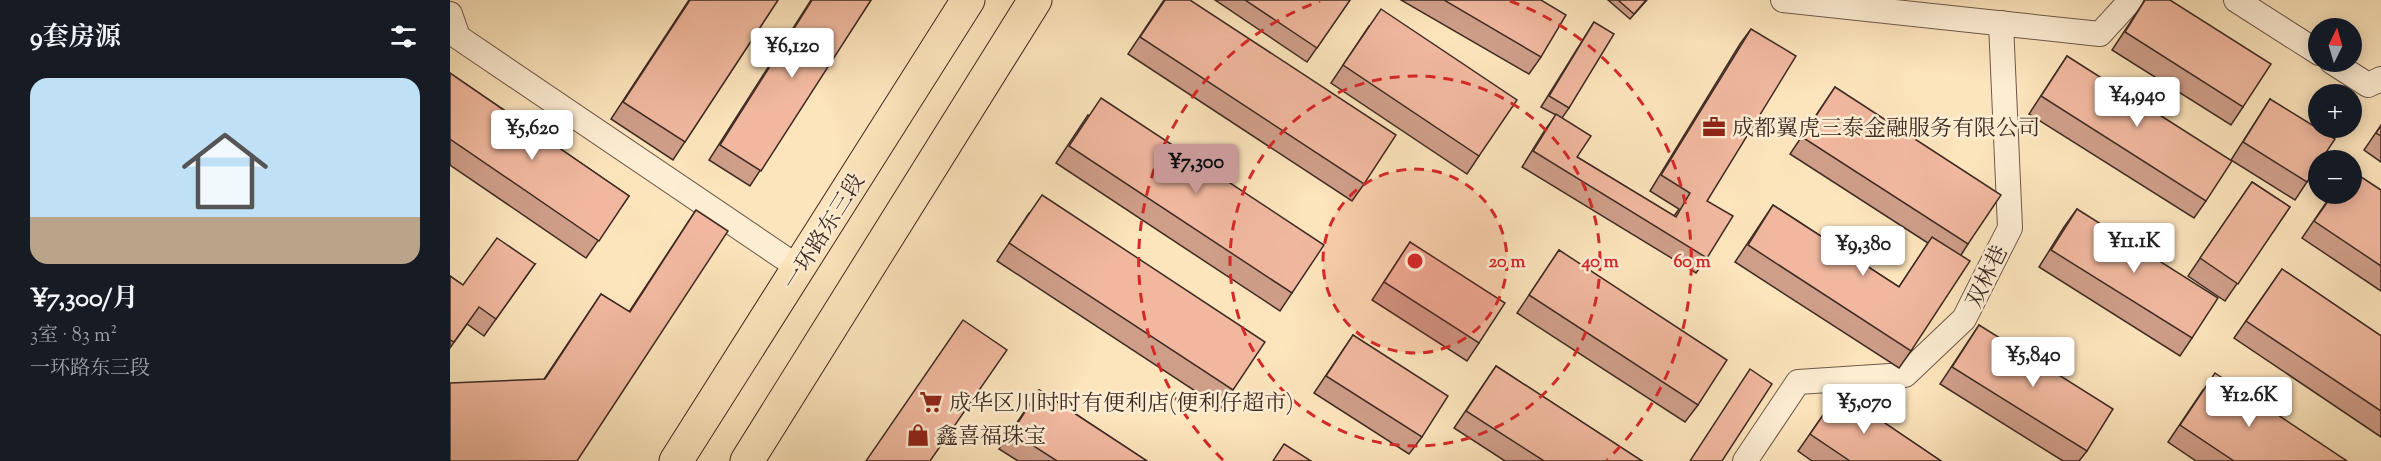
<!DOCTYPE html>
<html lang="zh">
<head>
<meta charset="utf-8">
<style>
	:root { --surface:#171b24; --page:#242831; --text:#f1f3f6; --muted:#9ea1a6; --line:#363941; --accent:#c59692 }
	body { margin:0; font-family:"Sorts Mill Goudy","Noto Serif SC",serif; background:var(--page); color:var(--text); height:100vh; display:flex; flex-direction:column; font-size:22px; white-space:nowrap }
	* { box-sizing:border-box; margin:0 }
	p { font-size:20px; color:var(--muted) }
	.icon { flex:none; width:33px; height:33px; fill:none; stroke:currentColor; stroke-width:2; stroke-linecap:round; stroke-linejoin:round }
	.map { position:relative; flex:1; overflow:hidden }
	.panel { display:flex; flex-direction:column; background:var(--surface); width:450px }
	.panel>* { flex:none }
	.needle { width:39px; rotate:5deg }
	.controls { position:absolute; left:1858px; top:18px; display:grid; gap:12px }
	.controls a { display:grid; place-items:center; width:54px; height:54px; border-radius:50%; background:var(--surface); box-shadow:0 3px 15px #0003; font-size:30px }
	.price { position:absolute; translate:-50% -51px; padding:0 14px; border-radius:6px; background:#fff; color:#222; font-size:20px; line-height:39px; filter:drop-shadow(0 2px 3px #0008) }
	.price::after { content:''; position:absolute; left:50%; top:36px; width:18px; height:14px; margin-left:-9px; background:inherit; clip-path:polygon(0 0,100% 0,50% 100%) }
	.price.on { background:var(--accent); color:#111 }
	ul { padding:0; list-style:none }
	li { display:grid; align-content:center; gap:12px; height:318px; padding:0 30px }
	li+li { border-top:2px solid var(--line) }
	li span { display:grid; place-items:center; height:186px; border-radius:18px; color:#555 }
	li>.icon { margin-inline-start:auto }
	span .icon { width:108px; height:108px; fill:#fffc; stroke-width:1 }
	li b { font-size:26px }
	h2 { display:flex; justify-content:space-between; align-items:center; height:72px; padding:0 30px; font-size:26px }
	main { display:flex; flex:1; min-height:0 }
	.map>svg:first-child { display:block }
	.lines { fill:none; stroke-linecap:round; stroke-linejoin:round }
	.minor-casing { stroke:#6e594a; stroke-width:26 }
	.primary-casing { stroke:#3e2b24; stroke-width:35 }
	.minor { stroke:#fdedd3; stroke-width:24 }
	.primary { stroke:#fce4bc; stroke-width:33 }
	.wall { fill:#cf9e89; stroke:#3e2b24; stroke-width:1.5 }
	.building { fill:#f1b89f; stroke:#3e2b24; stroke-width:1.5 }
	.ring { fill:none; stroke:#d62828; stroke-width:3; stroke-dasharray:10 8 }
	.labels { text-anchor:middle; stroke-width:5; stroke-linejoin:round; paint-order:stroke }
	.poi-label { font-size:22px; fill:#3e2b24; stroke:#fdedd3; text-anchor:start }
	.street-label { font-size:22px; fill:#3e2b24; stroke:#fdedd3 }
	.centre { fill:#d62828; stroke:#fdedd3; stroke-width:3 }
	.ring-label { font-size:18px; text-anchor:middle; font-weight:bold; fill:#d62828; stroke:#fdedd3; stroke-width:5; stroke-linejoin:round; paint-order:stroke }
</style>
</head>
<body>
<main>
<section class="panel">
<h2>9套房源<svg class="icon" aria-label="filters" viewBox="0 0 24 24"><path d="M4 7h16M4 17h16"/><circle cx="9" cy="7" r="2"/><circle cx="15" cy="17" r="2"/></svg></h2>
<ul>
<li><span style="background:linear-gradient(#bfe0f5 75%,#b9a48a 0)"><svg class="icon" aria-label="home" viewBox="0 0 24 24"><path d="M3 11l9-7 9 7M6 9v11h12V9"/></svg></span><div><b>¥7,300/月</b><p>3室 · 83 m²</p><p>一环路东三段</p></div></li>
</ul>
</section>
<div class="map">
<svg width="1931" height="461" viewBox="0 0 1931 461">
	<rect width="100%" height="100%" fill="#fce4bc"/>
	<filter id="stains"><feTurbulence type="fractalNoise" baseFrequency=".00333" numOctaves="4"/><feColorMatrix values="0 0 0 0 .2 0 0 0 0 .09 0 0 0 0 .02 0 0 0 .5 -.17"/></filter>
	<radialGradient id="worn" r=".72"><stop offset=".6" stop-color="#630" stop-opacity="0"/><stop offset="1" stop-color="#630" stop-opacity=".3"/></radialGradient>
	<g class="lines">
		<g class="minor-casing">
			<g id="minor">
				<path d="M1333,0l317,34 31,-34"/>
				<path d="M1786,0l83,53"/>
				<path d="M0,14l8,23 341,231"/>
				<path d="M1882,62l36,23 13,-6"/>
				<path d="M1295,461l53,-79 107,-7 59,-56 46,-91 -9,-205"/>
			</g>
		</g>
		<g class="primary-casing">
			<g id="primary">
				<path d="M226,461l292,-461"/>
				<path d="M297,461l288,-461"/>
			</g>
		</g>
		<use href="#minor" class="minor"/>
		<use href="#primary" class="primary"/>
	</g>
	<g class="wall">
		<path d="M239,0h89l-105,160 -62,-41z"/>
		<path d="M361,0h60l-121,186 -41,-26z"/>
		<path d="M714,0l200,184 -12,17 -224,-147z"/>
		<path d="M765,0h135l-43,62z"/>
		<path d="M951,0h140v57l-12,17z"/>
		<path d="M1158,0h39l-17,19z"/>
		<path d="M1695,0h25l73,107 -12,18 -119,-75z"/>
		<path d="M1144,22l-25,86 -7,10 15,39 97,59 5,-7 -29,-18 90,-147 11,-15 -44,172v57l-11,15 -174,-106 23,-37 11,-15 -15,-8z"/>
		<path d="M919,26l110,130 -12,18 -136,-91z"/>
		<path d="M1617,56l139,145 -12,17 -165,-104z"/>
		<path d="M0,73l179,123 -43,62 -136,-93z"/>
		<path d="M1385,87l133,157 -7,11 -50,96 -12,17 -164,-106 38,-57 126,82 29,-44 -138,-89z"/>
		<path d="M1820,99l37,83 -12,18 -64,-40z"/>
		<path d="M638,115l204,178 -12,18 -224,-148z"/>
		<path d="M1931,125v37l-17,-12z"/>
		<path d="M1802,182l38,25 -65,94 -37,-25z"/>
		<path d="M1931,190v101l-79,-53 30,-44z"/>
		<path d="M1627,209l115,129 -12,18 -141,-89 25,-40z"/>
		<path d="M246,210l-119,251 -33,-82 57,-85 28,18z"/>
		<path d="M579,213l204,177 -12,18 -224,-147z"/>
		<path d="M960,242l69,101 -12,18 -95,-61z"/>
		<path d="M1109,250l139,155 -13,17 -168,-109z"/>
		<path d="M85,264l-51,72 -17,-12 -17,24v-72l13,9z"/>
		<path d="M1832,269l99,67v101l-147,-99z"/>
		<path d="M1529,325l108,126 -8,10h-16l-123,-77z"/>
		<path d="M903,335l69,102 -13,17 -95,-61z"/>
		<path d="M1046,366l146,95h-137l-51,-33z"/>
		<path d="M589,390l108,71h-129l-19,-12z"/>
		<path d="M1753,390l144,71h-151l-28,-19z"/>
		<path d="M1389,392l102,69h-129l-14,-10z"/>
	</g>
	<g class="building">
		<path d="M240,0h88l-93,142 -62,-40z"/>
		<path d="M362,0h59l-110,171 -41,-26z"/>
		<path d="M715,0h25l206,135 -32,49 -224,-147z"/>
		<path d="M795,0h105l-33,48z"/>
		<path d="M994,0h97l25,15 -25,42z"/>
		<path d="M1168,0h28l-12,14z"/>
		<path d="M1695,0h25l101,64 -28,43 -118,-75z"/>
		<path d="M931,9l136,91 -38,56 -136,-91z"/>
		<path d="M1144,22l20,12 -45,74 -20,-12z"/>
		<path d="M1301,29l45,27 -89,145 26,15 -26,42 -174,-107 23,-37 35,22 -14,21 99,60 14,-24 -29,-18z"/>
		<path d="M1617,56l165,105 -26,40 -165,-105z"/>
		<path d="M0,73l179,123 -30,45 -149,-102z"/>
		<path d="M1385,87l166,108 -33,49 -166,-107z"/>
		<path d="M651,98l223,147 -32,48 -223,-147z"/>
		<path d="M1820,99l65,40 -14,21h-2v4l-12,18 -64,-40z"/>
		<path d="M1931,126v10l-5,-3z"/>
		<path d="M1902,171l29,19v76l-67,-45 19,-27h19z"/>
		<path d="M1802,182l38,25 -52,77 -38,-26z"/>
		<path d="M592,195l223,147 -32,48 -224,-147z"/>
		<path d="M1323,205l126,82 33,-50 38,24 -59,90 -163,-106z"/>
		<path d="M1627,209l141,89 -26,40 -141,-88z"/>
		<path d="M246,210l32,21 -151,230h-127v-78l95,-4 56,-85 29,18z"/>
		<path d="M47,238l38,26 -39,55 -17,-12 -25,35 -4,-2v-64l13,9z"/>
		<path d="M960,242l95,61 -26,40 -95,-61z"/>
		<path d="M1109,250l168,110 -29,45 -169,-110z"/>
		<path d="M1832,269l99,67v75l-135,-90z"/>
		<path d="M513,320l44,30 -77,111h-64z"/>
		<path d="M1529,325l134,84 -26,42 -135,-84z"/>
		<path d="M903,335l95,61 -26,41 -96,-61z"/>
		<path d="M1046,366l146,95h-98l-78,-50z"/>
		<path d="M1300,369l22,15 -50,77h-32z"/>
		<path d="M1765,373l132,88h-113l-54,-36z"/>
		<path d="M589,390l108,71h-90l-45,-29z"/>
		<path d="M1389,392l102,69h-91l-40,-27z"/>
		<path d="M834,444l27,17h-38z"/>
	</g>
	<circle cx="965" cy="261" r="92" fill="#d62828" fill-opacity=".12"/>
	<g class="ring">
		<circle cx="965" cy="261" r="92"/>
		<circle cx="965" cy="261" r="185"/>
		<path d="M773 460A277 277 0 0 1 870 1M1060 1A277 277 0 0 1 1157 460"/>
	</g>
	<defs>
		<g id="office-bare" transform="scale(1.8)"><path d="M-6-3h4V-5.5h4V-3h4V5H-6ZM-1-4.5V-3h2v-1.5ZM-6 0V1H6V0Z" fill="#8f2418" stroke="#fdedd3" stroke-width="2.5" paint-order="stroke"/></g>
		<g id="supermarket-bare" transform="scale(1.8)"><path d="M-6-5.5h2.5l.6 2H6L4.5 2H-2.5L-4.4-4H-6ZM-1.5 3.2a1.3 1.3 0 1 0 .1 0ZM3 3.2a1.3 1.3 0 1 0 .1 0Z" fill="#8f2418" stroke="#fdedd3" stroke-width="2.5" paint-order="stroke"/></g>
		<g id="shop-bare" transform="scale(1.8)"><path d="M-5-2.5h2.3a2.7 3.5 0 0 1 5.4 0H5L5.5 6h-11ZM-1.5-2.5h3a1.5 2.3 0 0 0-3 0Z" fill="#8f2418" stroke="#fdedd3" stroke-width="2.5" paint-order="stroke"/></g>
	</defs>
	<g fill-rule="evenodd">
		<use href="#office-bare" x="1264" y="127"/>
		<use href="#supermarket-bare" x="481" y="402"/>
		<use href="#shop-bare" x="468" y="435"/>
	</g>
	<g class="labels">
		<g class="poi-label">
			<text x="1282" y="135">成都翼虎三泰金融服务有限公司</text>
			<text x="499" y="410">成华区川时时有便利店(便利仔超市)</text>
			<text x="486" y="443">鑫喜福珠宝</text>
		</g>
		<g class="street-label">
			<text transform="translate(373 231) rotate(-58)" y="8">一环路东三段</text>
			<text transform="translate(1536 276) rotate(-64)" y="8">双林巷</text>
		</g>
	</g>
	<circle cx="965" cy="261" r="9" class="centre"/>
	<g class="ring-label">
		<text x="1057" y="267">20 m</text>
		<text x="1150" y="267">40 m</text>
		<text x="1242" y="267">60 m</text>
	</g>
	<rect width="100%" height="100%" filter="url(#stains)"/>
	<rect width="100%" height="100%" fill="url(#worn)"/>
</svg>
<div class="controls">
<a><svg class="needle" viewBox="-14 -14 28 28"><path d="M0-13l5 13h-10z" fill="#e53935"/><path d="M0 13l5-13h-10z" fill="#9ea1a6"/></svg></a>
<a>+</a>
<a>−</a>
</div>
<b class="price" style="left:342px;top:79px">¥6,120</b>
<b class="price" style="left:1687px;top:128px">¥4,940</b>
<b class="price" style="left:82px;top:161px">¥5,620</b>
<b class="price on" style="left:746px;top:195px">¥7,300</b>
<b class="price" style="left:1684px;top:274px">¥11.1K</b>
<b class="price" style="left:1413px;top:277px">¥9,380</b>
<b class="price" style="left:1583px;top:388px">¥5,840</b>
<b class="price" style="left:1799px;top:428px">¥12.6K</b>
<b class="price" style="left:1414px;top:435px">¥5,070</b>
</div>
</main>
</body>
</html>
